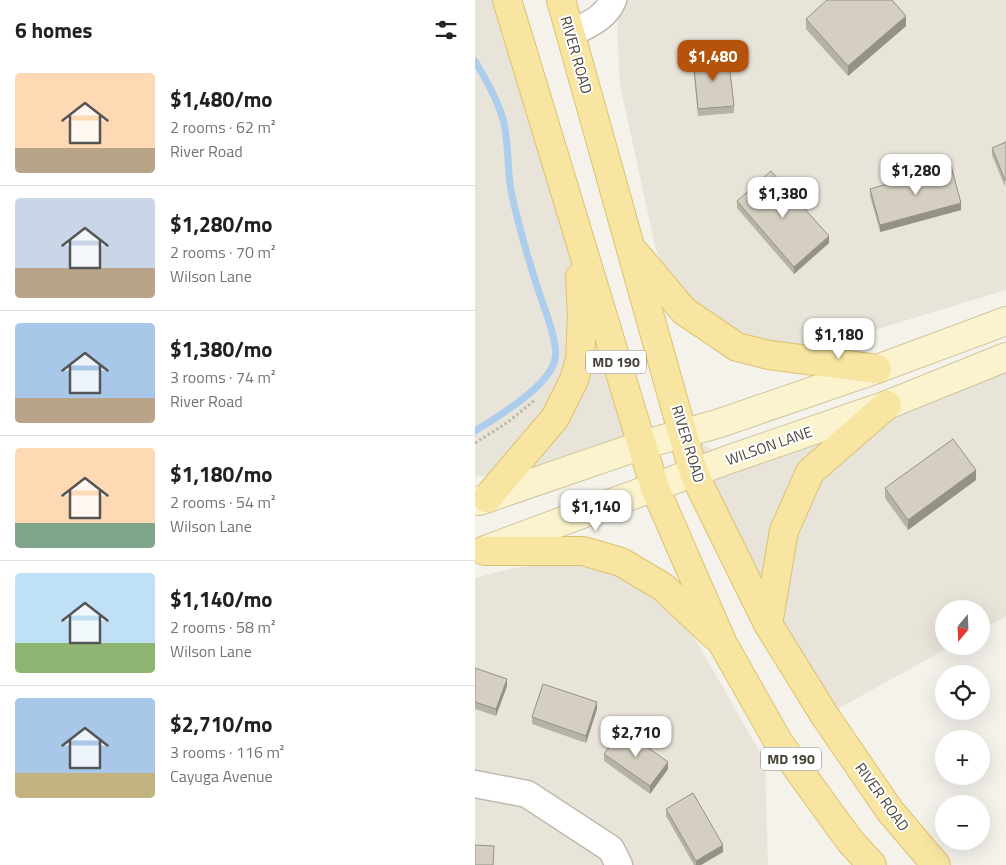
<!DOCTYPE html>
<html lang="en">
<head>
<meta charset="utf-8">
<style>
	:root { --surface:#fff; --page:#f2f2f2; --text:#202124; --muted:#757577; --line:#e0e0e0; --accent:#b45309 }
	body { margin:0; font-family:"Titillium Web",sans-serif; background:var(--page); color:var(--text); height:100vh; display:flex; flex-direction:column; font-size:19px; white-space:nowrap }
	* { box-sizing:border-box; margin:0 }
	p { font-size:16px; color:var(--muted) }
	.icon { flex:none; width:28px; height:28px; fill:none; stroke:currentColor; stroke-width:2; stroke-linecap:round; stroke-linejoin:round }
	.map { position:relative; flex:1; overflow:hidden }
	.side { display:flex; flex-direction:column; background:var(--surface); width:475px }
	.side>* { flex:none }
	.needle { width:32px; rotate:199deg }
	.fabs { position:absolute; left:460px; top:600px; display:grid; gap:10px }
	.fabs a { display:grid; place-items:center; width:55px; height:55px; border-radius:50%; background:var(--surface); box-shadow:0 5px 20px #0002; font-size:25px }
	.price { position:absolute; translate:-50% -42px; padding:0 11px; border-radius:10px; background:#fff; color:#222; font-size:16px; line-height:32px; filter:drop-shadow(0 1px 2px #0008) }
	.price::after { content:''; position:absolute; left:50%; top:30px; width:15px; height:11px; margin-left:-8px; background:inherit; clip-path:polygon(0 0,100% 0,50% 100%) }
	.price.current { background:var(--accent); color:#fff }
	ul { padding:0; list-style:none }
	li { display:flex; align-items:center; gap:15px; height:125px; padding:0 15px }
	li+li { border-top:1px solid var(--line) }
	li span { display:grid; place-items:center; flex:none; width:140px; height:100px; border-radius:5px; color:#555 }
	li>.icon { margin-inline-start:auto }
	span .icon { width:60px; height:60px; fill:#fffc; stroke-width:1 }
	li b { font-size:21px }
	h2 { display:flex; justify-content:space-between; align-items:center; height:60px; padding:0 15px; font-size:21px }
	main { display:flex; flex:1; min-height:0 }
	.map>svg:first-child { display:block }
	.residential { fill:#e8e4d9 }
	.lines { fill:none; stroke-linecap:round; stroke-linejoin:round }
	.stream { stroke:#accdec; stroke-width:7 }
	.street-casing { stroke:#bfbaae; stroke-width:29 }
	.secondary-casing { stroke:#d0c79e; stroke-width:30 }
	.primary-casing { stroke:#dbc371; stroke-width:30 }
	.path { stroke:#c0b7a0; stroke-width:3; stroke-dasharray:2.5 2.5; stroke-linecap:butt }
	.street { stroke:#fff; stroke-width:26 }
	.secondary { stroke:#fbf3ce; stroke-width:28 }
	.primary { stroke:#f7e5a1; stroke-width:28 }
	.wall { fill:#b7b2a6 }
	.shaded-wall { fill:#959187 }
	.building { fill:#d5cfc1; stroke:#959187 }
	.labels { text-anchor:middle; stroke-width:4; stroke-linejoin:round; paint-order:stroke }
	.shield { fill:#fff; stroke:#7f7b74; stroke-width:1 }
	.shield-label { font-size:14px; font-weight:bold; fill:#484339 }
	.street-label { font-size:15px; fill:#484339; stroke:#fff }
</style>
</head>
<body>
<main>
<section class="side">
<h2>6 homes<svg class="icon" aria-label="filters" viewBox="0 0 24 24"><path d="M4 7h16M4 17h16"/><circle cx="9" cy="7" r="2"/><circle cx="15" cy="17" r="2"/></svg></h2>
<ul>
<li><span style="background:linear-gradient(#ffd9b3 75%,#b9a48a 0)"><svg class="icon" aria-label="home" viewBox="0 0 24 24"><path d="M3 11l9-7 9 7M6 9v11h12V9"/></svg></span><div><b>$1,480/mo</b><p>2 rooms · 62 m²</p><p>River Road</p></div></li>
<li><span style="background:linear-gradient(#c9d6e8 70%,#b9a48a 0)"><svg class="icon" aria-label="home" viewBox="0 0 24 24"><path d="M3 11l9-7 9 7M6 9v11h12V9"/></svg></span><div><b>$1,280/mo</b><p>2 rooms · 70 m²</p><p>Wilson Lane</p></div></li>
<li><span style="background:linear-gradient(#a9c7e8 75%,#b9a48a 0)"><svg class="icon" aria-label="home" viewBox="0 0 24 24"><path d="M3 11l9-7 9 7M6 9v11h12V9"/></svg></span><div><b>$1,380/mo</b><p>3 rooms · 74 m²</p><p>River Road</p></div></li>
<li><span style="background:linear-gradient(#ffd9b3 75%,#7fa58c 0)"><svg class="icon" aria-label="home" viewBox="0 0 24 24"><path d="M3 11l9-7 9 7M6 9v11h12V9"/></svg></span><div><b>$1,180/mo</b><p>2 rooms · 54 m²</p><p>Wilson Lane</p></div></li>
<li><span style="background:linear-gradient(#bfe0f5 70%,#8fb573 0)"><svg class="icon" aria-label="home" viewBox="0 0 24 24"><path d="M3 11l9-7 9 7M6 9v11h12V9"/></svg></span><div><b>$1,140/mo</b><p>2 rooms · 58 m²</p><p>Wilson Lane</p></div></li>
<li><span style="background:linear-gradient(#a9c7e8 75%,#c2b280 0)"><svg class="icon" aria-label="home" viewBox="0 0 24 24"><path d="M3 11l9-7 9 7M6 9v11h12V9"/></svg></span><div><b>$2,710/mo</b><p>3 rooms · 116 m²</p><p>Cayuga Avenue</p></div></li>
</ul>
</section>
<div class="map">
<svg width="531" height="865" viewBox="0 0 531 865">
	<rect width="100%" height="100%" fill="#f4f2eb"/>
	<g class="residential">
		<path d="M0,0h32l135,445 -34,12 -133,20z"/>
		<path d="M150,0h381v290l-145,44 -44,10 -32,2 -33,-7 -29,-13 -23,-16 -34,-39 -10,-21 -36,-165 -3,-56 3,-17z"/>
		<path d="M531,357v259l-25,14v-21h-37v37h7l-126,70 -142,-283 47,26z"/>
		<path d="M108,562l41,13 56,42 17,25 68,119 3,104h-293v-287l34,-9 35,-6z"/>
	</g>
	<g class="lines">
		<path class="stream" d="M0,61c11,19 22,38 28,58 6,23 4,48 8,72 7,32 16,64 26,95 5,17 22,56 18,73 -5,27 -58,58 -80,72"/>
		<g class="street-casing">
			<g id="street">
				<path d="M95,34c17,-9 35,-15 43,-34"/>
				<path d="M0,784l52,10 84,55 8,16"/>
			</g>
		</g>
		<g class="secondary-casing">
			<g id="secondary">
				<path d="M4,501l163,-56 75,-21 160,-55 129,-48"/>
				<path d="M10,550l245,-91 157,-54 119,-48"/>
			</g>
		</g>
		<g class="primary-casing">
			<g id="primary">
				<path d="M32,0l148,488 68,156 56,99 71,98 22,24"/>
				<path d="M86,0l133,474 74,150 57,92 65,95 46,54"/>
				<path d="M161,254l48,57 53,36 32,8 108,14"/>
				<path d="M12,498l68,-80 19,-38 6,-20 2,-43 -2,-40"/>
				<path d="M9,551h99l38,11 42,25 52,49"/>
				<path d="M293,624l16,-93 26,-59 77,-67"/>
			</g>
		</g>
		<path class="path" d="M0,443l33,-21 27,-22"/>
		<use href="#street" class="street"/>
		<use href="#secondary" class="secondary"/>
		<use href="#primary" class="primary"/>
	</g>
	<g class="wall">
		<path d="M331,19l100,7 -58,50 -42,-47z"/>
		<path d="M218,58l41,48v7l-36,3 -5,-51z"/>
		<path d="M531,142l-1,45 -13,-32v-7z"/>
		<path d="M395,189l91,21 -81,22 -10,-36z"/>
		<path d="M262,201l92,42 -35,31 -57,-66z"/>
		<path d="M501,480l-68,50 -23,-32v-10z"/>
		<path d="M0,668l32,18 -11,30 -21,-7z"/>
		<path d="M122,709l-11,34 -54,-19v-7z"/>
		<path d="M129,754l64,15 -18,25 -46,-33z"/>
		<path d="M191,809l57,43 -22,13h-7l-28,-49z"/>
	</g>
	<g class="shaded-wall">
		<path d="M431,16v10l-58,50v-10z"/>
		<path d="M486,203v7l-81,22v-7z"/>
		<path d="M354,236v7l-35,31v-7z"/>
		<path d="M501,470v10l-68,50v-10z"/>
		<path d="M32,679v7l-11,30v-7z"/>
		<path d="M122,702v7l-11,34v-7z"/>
		<path d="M193,762v7l-18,25v-8z"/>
		<path d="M248,845v7l-22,13h-5v-4z"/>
	</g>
	<g class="building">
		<path d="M352,0h65l14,16 -58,50 -42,-47z"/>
		<path d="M253,54l6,52 -36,3 -5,-51z"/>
		<path d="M531,142v38h-1l-13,-32z"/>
		<path d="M476,166l10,37 -81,22 -10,-36z"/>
		<path d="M296,171l58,65 -35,31 -57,-66z"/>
		<path d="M478,439l23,31 -68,50 -23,-32z"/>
		<path d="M0,668l32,11 -11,30 -21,-7z"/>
		<path d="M68,684l54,18 -11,34 -54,-19z"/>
		<path d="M147,729l46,33 -18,24 -46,-32z"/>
		<path d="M218,793l30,52 -27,16 -30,-52z"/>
		<path d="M0,845l19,1 -1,19h-18z"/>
	</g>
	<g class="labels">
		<g class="shield">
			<rect x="111" y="350.5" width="60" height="23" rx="4"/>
			<rect x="286" y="747.5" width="60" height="23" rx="4"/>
		</g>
		<g class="shield-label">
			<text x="141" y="367">MD 190</text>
			<text x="316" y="764">MD 190</text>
		</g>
		<g class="street-label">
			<text transform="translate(101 55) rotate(74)" y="5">RIVER ROAD</text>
			<text transform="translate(213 444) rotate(73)" y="5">RIVER ROAD</text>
			<text transform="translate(294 446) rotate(-19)" y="5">WILSON LANE</text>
			<text transform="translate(407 797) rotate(54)" y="5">RIVER ROAD</text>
		</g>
	</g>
</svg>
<div class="fabs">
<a><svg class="needle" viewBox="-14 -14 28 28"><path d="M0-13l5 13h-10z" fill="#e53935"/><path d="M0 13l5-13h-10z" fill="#757577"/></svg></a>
<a><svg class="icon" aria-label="locate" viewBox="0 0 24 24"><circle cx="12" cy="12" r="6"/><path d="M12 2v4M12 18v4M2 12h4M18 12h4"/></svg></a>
<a>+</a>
<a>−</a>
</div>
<b class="price current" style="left:238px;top:82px">$1,480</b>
<b class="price" style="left:441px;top:196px">$1,280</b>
<b class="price" style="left:308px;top:219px">$1,380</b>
<b class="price" style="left:364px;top:360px">$1,180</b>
<b class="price" style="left:121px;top:532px">$1,140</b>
<b class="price" style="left:161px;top:758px">$2,710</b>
</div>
</main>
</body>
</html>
